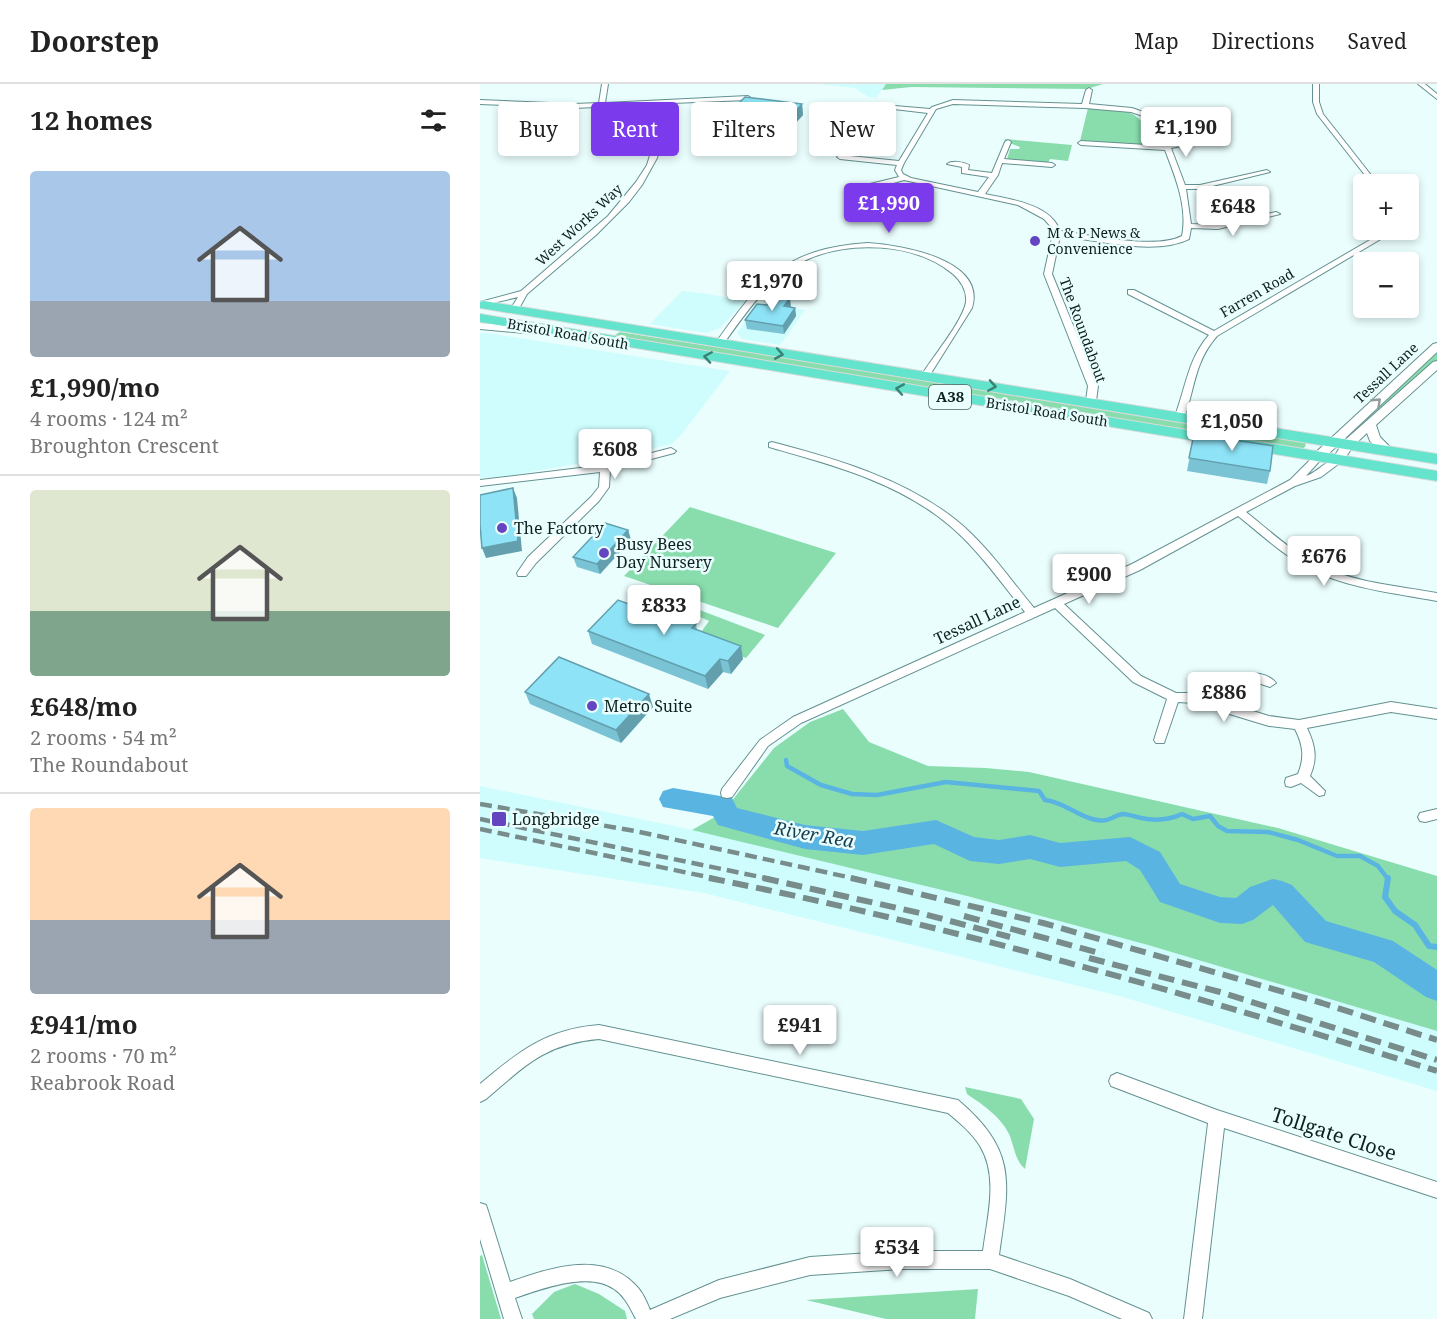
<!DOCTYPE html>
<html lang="en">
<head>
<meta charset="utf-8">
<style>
	:root { --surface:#fff; --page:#f2f2f2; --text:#222; --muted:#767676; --line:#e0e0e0; --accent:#7c3aed }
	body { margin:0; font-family:"Noto Serif",serif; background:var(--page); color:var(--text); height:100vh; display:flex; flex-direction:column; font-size:22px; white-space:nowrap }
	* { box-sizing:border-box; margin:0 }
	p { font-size:20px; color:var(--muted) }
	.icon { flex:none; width:33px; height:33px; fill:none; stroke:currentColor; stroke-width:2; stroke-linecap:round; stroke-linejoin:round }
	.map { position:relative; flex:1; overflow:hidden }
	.side { display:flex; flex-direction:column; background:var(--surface); width:480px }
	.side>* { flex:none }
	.guide { position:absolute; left:18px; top:18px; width:570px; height:54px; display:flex; gap:12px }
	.controls { position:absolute; left:873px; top:90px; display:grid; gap:12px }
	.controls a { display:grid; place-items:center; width:66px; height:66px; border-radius:6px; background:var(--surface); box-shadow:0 3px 9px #0003; font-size:30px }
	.price { position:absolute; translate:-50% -51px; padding:0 14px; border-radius:6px; background:#fff; color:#222; font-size:20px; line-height:39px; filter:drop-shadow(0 2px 3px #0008) }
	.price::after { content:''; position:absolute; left:50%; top:36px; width:18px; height:14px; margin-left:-9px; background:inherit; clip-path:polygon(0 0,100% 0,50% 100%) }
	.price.active { background:var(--accent); color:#fff }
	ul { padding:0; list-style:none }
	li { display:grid; align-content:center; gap:12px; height:318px; padding:0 30px }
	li+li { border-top:2px solid var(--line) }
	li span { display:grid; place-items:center; height:186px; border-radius:6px; color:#555 }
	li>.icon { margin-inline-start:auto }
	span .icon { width:108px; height:108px; fill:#fffc; stroke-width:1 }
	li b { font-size:26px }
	h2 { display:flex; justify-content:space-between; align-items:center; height:72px; padding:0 30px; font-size:26px }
	.pill { padding:0 21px; border-radius:6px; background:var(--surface); box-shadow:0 3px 9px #0003; font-size:21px; line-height:54px }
	.pill.active { background:var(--accent); color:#fff }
	header { display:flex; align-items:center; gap:36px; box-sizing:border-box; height:84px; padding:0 30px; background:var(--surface); border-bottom:2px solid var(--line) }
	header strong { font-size:28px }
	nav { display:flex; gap:33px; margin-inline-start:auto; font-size:21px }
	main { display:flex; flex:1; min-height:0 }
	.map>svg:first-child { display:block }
	.built { fill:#cffdfd }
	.green { fill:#89ddad }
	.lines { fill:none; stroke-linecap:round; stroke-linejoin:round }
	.stream-far1 { stroke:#5ab4e2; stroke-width:4.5 }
	.stream { stroke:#5ab4e2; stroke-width:6 }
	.river { fill:#5ab4e2; fill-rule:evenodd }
	.minor-casing { stroke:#649191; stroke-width:2 }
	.tertiary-casing { stroke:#649191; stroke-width:2 }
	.trunk-casing { stroke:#d8dbdb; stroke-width:2 }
	.minor { fill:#fff; fill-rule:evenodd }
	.tertiary { fill:#fff; fill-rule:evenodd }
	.trunk { fill:#64e4cc; fill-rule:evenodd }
	.rail-far1 { stroke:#798c8c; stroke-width:4.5; stroke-dasharray:12 6; stroke-linecap:butt }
	.rail { stroke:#798c8c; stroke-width:6; stroke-dasharray:16 8; stroke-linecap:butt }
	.wall { fill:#7ac3d4 }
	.shaded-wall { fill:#639fad }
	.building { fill:#8ee3f7; stroke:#639fad; stroke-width:1.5 }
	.oneway { stroke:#398276 }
	.oneway2 { stroke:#939b9b }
	.poi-dot { fill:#6346bf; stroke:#ebfefe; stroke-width:2 }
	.labels { text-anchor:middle; stroke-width:5; stroke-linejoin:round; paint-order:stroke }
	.far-street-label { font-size:14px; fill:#0e2121; stroke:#ebfefe }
	.far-poi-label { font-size:14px; fill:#0e2121; stroke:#ebfefe; text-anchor:start }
	.shield { fill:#ebfefe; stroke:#506363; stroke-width:1.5 }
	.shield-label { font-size:15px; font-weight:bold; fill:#0e2121 }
	.poi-label { font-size:16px; fill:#0e2121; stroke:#ebfefe; text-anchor:start }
	.street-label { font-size:16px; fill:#0e2121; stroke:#ebfefe }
	.water-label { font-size:18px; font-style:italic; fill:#163e51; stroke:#ebfefe }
	.near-street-label { font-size:20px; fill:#0e2121; stroke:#ebfefe }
</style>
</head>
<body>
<header>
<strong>Doorstep</strong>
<nav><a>Map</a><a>Directions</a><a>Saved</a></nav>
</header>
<main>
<section class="side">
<h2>12 homes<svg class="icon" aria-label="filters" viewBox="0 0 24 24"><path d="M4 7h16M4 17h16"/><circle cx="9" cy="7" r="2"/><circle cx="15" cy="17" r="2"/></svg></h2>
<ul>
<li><span style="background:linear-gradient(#a9c7e8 70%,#9aa5b1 0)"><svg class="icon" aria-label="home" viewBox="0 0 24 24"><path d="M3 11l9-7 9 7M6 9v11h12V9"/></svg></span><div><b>£1,990/mo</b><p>4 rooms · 124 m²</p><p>Broughton Crescent</p></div></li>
<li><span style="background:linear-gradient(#dfe7d0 65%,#7fa58c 0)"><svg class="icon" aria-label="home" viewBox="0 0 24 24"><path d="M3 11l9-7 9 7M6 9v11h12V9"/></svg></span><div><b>£648/mo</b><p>2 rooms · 54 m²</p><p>The Roundabout</p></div></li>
<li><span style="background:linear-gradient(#ffd9b3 60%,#9aa5b1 0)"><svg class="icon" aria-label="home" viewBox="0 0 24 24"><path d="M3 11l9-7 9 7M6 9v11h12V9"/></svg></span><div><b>£941/mo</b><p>2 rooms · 70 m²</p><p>Reabrook Road</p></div></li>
</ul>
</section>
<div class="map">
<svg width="957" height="1235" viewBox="0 0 957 1235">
	<rect width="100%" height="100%" fill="#ebfefe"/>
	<g class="built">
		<path d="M337,0h69l-10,14 -8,-1 -13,-9z"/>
		<path d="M202,207l26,3 37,7 -25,27 -14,5 -56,-9z"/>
		<path d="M279,219l46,7 -25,35 -38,-6 -5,-6z"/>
		<path d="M0,249h7l243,38 -49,64 -9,9 -62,14 -102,18 -28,2z"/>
		<path d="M0,702l243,50 244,60 181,49 289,86v60l-318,-95 -415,-103 -224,-35z"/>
	</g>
	<g class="green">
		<path d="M406,0h217l-16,5 -176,-2 -29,3z"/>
		<path d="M608,24c43,3 46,-2 70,36l-4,2 -74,-5z"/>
		<path d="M525,55l67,6 -4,16 -18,-2 -2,4 -41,-4 3,-10h9l1,-2 -16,-6z"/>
		<path d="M140,248l682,107 4,4 -1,4 -3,2 -689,-113z"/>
		<path d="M957,268v8l-83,74 -5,-1z"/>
		<path d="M210,423l146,46 -58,75 -154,-52z"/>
		<path d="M217,525l68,26 -19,23 -46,-17 -1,-6 10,-14 -16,-7z"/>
		<path d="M363,625l26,33 59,24 58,2 43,4 249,56 159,48v155l-289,-86 -181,-49 -275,-66 30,-17 52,-65 36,-26z"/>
		<path d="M485,1003l56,12 13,20 -9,50c-10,-8 -11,-24 -16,-35 -9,-18 -26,-29 -42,-40z"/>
		<path d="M2,1171l19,64h-21v-63z"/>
		<path d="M95,1200l24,10 26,17 2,8h-93l-2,-5 22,-22z"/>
		<path d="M498,1205l-3,30h-89l-80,-19z"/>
	</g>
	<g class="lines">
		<path class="stream-far1" d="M306,676l1,6 34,19 31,9 25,1 69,-13 93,9 6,9c18,2 30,14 47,19 18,5 20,-4 31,-5 5,0 13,3 18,4 14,3 28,2 41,-4l11,5 17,-3 8,10 9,5 41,1 30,8 39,16h23l18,10 10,13"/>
		<path class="stream" d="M908,794l-3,19 10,14 20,14 14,21 8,1"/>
		<path class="river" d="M193,704l59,10 5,10 68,17 58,6 73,-11 38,17 25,3 31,-5 30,8 70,-6 30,15 20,32 40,13 16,1 14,-11 23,-8 9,2 10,4 34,36 67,20 44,29v31l-11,-4 -52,-35 -69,-20 -32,-37 -20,15 -11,4 -22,-1 -60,-21 -20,-32 -14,-9 -66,6 -30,-8 -31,5 -29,-3 -36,-17 -71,11 -58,-6 -87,-24 -5,-9 -50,-9 -4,-8 4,-8z"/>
		<g class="minor-casing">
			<g id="minor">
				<path d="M122,0h6l-3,19 143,-7 3,2 -3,2 -76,3 -15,55 -15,27 -13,17 -33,33 -69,59 -10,18 -7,-2 8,-13 -38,9v-4l41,-11 87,-75 28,-34 11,-17 19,-61 -92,4 -94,-4v-4l94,4 25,-1z"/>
				<path d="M833,0h6v18l4,12 55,70h-6l-55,-70 -4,-12z"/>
				<path d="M938,0h7l12,10v5z"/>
				<path d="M609,4l3,2 -3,14 43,4 14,5 22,-4 55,5 1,1 -3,2 -53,-4 -19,3 20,28 32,-4 3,2 -33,6 14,37h15l67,-15 3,2 -70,17h-14l5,35 27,1 58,-13 4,2 -62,15 -27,-1 -2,11c-34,17 -92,1 -129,-3l-8,38 46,112 -2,15 -5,3 -5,-3 2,-15 -44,-112 9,-41 -1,-5 -8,-9 -26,-14 -114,-25 -28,8 -11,13h-6l-1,-2 12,-15 29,-7 -4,-7 2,-5 -57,-6 -3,-2 3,-2 59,6 29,-48 -43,-5 -3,-2 1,-1 47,4 2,-2 21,-7 129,4 4,-14zM473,20l132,4 46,4 12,4 20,30 -82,-5 -3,2 3,2 84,5c10,26 23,57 17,86 -27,14 -90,-1 -122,-5 -9,-27 -51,-32 -75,-37l13,-19 4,-12 50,4 3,-2 -3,-2 -48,-4 7,-17 -3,-2 -3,2 -13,31 -24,-3 1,-5c-5,-3 -17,-5 -22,-1l15,3v6l27,4 -11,15 -67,-14 -8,-4 -2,-4 3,-7 32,-54z"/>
				<path d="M907,146h9l-179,106c-22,25 -22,50 -32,80l-5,3 -3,-1 -2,-2c11,-29 13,-57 34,-81l-81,-41v-4h6l80,41z"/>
				<path d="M388,159c32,2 119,16 104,65l-44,70h-6l-1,-2c11,-18 42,-55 45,-74 1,-11 -5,-21 -13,-28 -38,-32 -106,-34 -149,-13 -36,18 -59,53 -82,85l-7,-2c45,-64 70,-96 153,-101z"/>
				<path d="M292,358c64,17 131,36 184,78 30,24 53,58 78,88l98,-44 158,-84 26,-26 3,-1 5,3 -18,20c12,-4 23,-19 35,-18v4l-20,15 -26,9 -49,26c24,19 47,41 75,54 36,17 77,20 116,27v8c-42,-8 -86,-12 -125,-31 -27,-13 -50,-35 -74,-54l-98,54 -76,34 77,72 35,17h17l39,12 20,-31c7,-2 20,3 24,9l-6,4 -12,-4 -15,25 26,8 30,4 92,-18 46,7v10l-46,-7 -84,16c8,17 11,30 3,48l15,15 -1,4 -5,1 -18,-13 -10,4 -5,-1 -1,-4 1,-4 12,-4c7,-17 5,-29 -3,-45l-26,-3 -76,-23 -15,-1 -14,41h-8l-2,-3 13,-41 -34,-17 -78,-74 -254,115 -33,23 -36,51 -5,1 -5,-1 -1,-4 1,-4 38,-49 33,-23 232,-105c-24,-29 -46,-62 -76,-87 -51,-43 -117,-60 -180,-78v-4z"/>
				<path d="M191,364l5,3 -2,2 -64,17 -1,17 -10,14 -63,62 -10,13h-8l-1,-3 11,-16 63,-60 8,-10 1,-15 -120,14v-6l125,-15z"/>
				<path d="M957,725v10l-12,3 -5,-1 -2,-4 2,-4z"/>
				<path d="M119,941l359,75c60,51 51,83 41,155l71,24 79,34 3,6h-30l-53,-23 -79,-27h-89l-91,6 -90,23 -50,21h-34c-6,-11 -11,-23 -22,-30 -25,-18 -73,0 -99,9l7,21h-18l-24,-80v-36l6,2 2,6 22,71c42,-15 96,-33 129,7 5,6 8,14 11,21l69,-30 91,-23 91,-6h82c4,-33 16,-74 -3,-105 -8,-13 -20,-23 -32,-33l-349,-74c-55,5 -74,27 -113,60l-6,3v-18c39,-33 67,-55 119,-59z"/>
				<path d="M637,989l100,37 220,72v16l-213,-70 -22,191h-18l24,-196 -97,-37 -2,-5 2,-5z"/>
			</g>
		</g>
		<g class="tertiary-casing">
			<g id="tertiary">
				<path d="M0,239l78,7 5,3 -5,3 -78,-7z"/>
				<path d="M957,259v9l-114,107h-8v-6l118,-109z"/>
				<path d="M957,277v9l-61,55 4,12 14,14 -2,3h-8l-14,-13 -3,-8 -14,13 -11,17h-8l-2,-3 12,-19 89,-79z"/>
			</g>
		</g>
		<g class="trunk-casing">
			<g id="trunk">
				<path d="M4,217l953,153v10l-957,-156v-6z"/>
				<path d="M0,230l957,157v10l-957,-159z"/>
			</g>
		</g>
		<use href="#minor" class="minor"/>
		<use href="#tertiary" class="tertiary"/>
		<use href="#trunk" class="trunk"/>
		<g class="rail-far1">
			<path d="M0,720l155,27 222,48"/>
			<path d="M0,735l290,60"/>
			<path d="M0,745l237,50"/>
		</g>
		<g class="rail">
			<path d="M229,794c247,49 488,118 728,193"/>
			<path d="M283,794l161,36 86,23"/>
			<path d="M371,794l192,45 279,80 115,37"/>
			<path d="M484,832l139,38"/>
			<path d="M609,874l131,34 217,68"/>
		</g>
	</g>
	<g class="wall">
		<path d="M322,20l1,11 -34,37 -65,-7 -2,-12 26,-19z"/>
		<path d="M311,223l4,1 1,8 -12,18 -37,-5 -2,-9z"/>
		<path d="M714,350l76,37 -3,13 -80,-13z"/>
		<path d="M148,446l3,10 -31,34 -23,-7 -4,-10z"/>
		<path d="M202,519l4,13 -3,4 13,4 1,6 46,29 -12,15 -8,-2 -15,17 -116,-45 -4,-13z"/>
		<path d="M45,608l128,15 -32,36 -91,-39z"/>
	</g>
	<g class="shaded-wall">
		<path d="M322,20l1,11 -34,37 -2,-11z"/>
		<path d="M310,214l1,9 -7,-1z"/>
		<path d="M315,224l1,8 -12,18 -1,-8z"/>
		<path d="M33,404l4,10 5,53 -36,7 -4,-10z"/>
		<path d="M148,446l3,10 -31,34 -3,-10z"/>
		<path d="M202,519l4,13 -4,3 1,13 -10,-19z"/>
		<path d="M261,562l2,13 -12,15 -3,-13z"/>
		<path d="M240,575l3,13 -15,17 -3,-13z"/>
		<path d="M169,610l4,13 -32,36 -5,-13z"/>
	</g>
	<g class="building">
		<path d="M265,13l57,7 -35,37 -65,-8 21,-20 5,1z"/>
		<path d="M293,212l17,2 -6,8 11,2 -12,18 -38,-6 12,-16 10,1z"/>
		<path d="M714,350l79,12 -3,25 -81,-13z"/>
		<path d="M33,404l5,53 -36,7 -2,-23v-30z"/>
		<path d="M125,439l23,7 -31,34 -24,-7z"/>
		<path d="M186,513l16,6 -9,10 9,3 -2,2 16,6 -4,4 49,18 -13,15 -8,-2 -15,17 -117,-45 30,-31 33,12z"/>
		<path d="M79,573l90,37 -33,36 -91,-38z"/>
	</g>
	<defs><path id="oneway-chevron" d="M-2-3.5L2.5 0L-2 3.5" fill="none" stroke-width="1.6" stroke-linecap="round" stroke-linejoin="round" transform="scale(1.5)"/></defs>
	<g class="oneway">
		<use href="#oneway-chevron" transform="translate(299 270) rotate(10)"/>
		<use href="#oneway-chevron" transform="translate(228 273) rotate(-171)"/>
		<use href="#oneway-chevron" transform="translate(512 302) rotate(9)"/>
		<use href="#oneway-chevron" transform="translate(420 305) rotate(-170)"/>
	</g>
	<use class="oneway2" href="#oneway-chevron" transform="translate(897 318) rotate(-43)"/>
	<g class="poi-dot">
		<circle cx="555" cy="157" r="6"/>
		<circle cx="22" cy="444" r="6"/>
		<circle cx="124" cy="469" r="6"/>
		<circle cx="112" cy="622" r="6"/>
		<rect x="11" y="727" width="16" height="16" rx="3"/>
	</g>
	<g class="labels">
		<g class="far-street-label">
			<text transform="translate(99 141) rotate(-43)" y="5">West Works Way</text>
			<text transform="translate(777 209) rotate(-30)" y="5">Farren Road</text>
			<text transform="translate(603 246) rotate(70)" y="5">The Roundabout</text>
			<text transform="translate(88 250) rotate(10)" y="5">Bristol Road South</text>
			<text transform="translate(906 289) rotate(-43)" y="5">Tessall Lane</text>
			<text transform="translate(567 328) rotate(9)" y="5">Bristol Road South</text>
		</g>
		<g class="far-poi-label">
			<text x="567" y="154">M &amp; P News &amp;<tspan x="567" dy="16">Convenience</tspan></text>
		</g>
		<rect class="shield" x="449" y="301" width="42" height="24" rx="4.5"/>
		<g class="shield-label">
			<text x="470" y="318">A38</text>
		</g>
		<g class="poi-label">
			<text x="34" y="450">The Factory</text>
			<text x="136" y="466">Busy Bees<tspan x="136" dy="18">Day Nursery</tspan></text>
			<text x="124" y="628">Metro Suite</text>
			<text x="32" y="741">Longbridge</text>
		</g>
		<g class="street-label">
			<text transform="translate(497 536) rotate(-25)" y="6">Tessall Lane</text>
		</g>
		<g class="water-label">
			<text transform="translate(334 751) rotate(10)" y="6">River Rea</text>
		</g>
		<g class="near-street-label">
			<text transform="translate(854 1050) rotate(18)" y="7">Tollgate Close</text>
		</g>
	</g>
</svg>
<div class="controls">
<a>+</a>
<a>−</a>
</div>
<b class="price" style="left:706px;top:74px">£1,190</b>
<b class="price active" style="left:409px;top:150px">£1,990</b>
<b class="price" style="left:753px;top:153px">£648</b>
<b class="price" style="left:292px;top:228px">£1,970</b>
<b class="price" style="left:752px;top:368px">£1,050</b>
<b class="price" style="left:135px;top:396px">£608</b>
<b class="price" style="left:844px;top:503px">£676</b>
<b class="price" style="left:609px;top:521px">£900</b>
<b class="price" style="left:184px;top:552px">£833</b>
<b class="price" style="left:744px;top:639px">£886</b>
<b class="price" style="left:320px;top:972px">£941</b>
<b class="price" style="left:417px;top:1194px">£534</b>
<div class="guide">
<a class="pill">Buy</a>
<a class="pill active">Rent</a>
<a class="pill">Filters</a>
<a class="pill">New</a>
</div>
</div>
</main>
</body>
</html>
